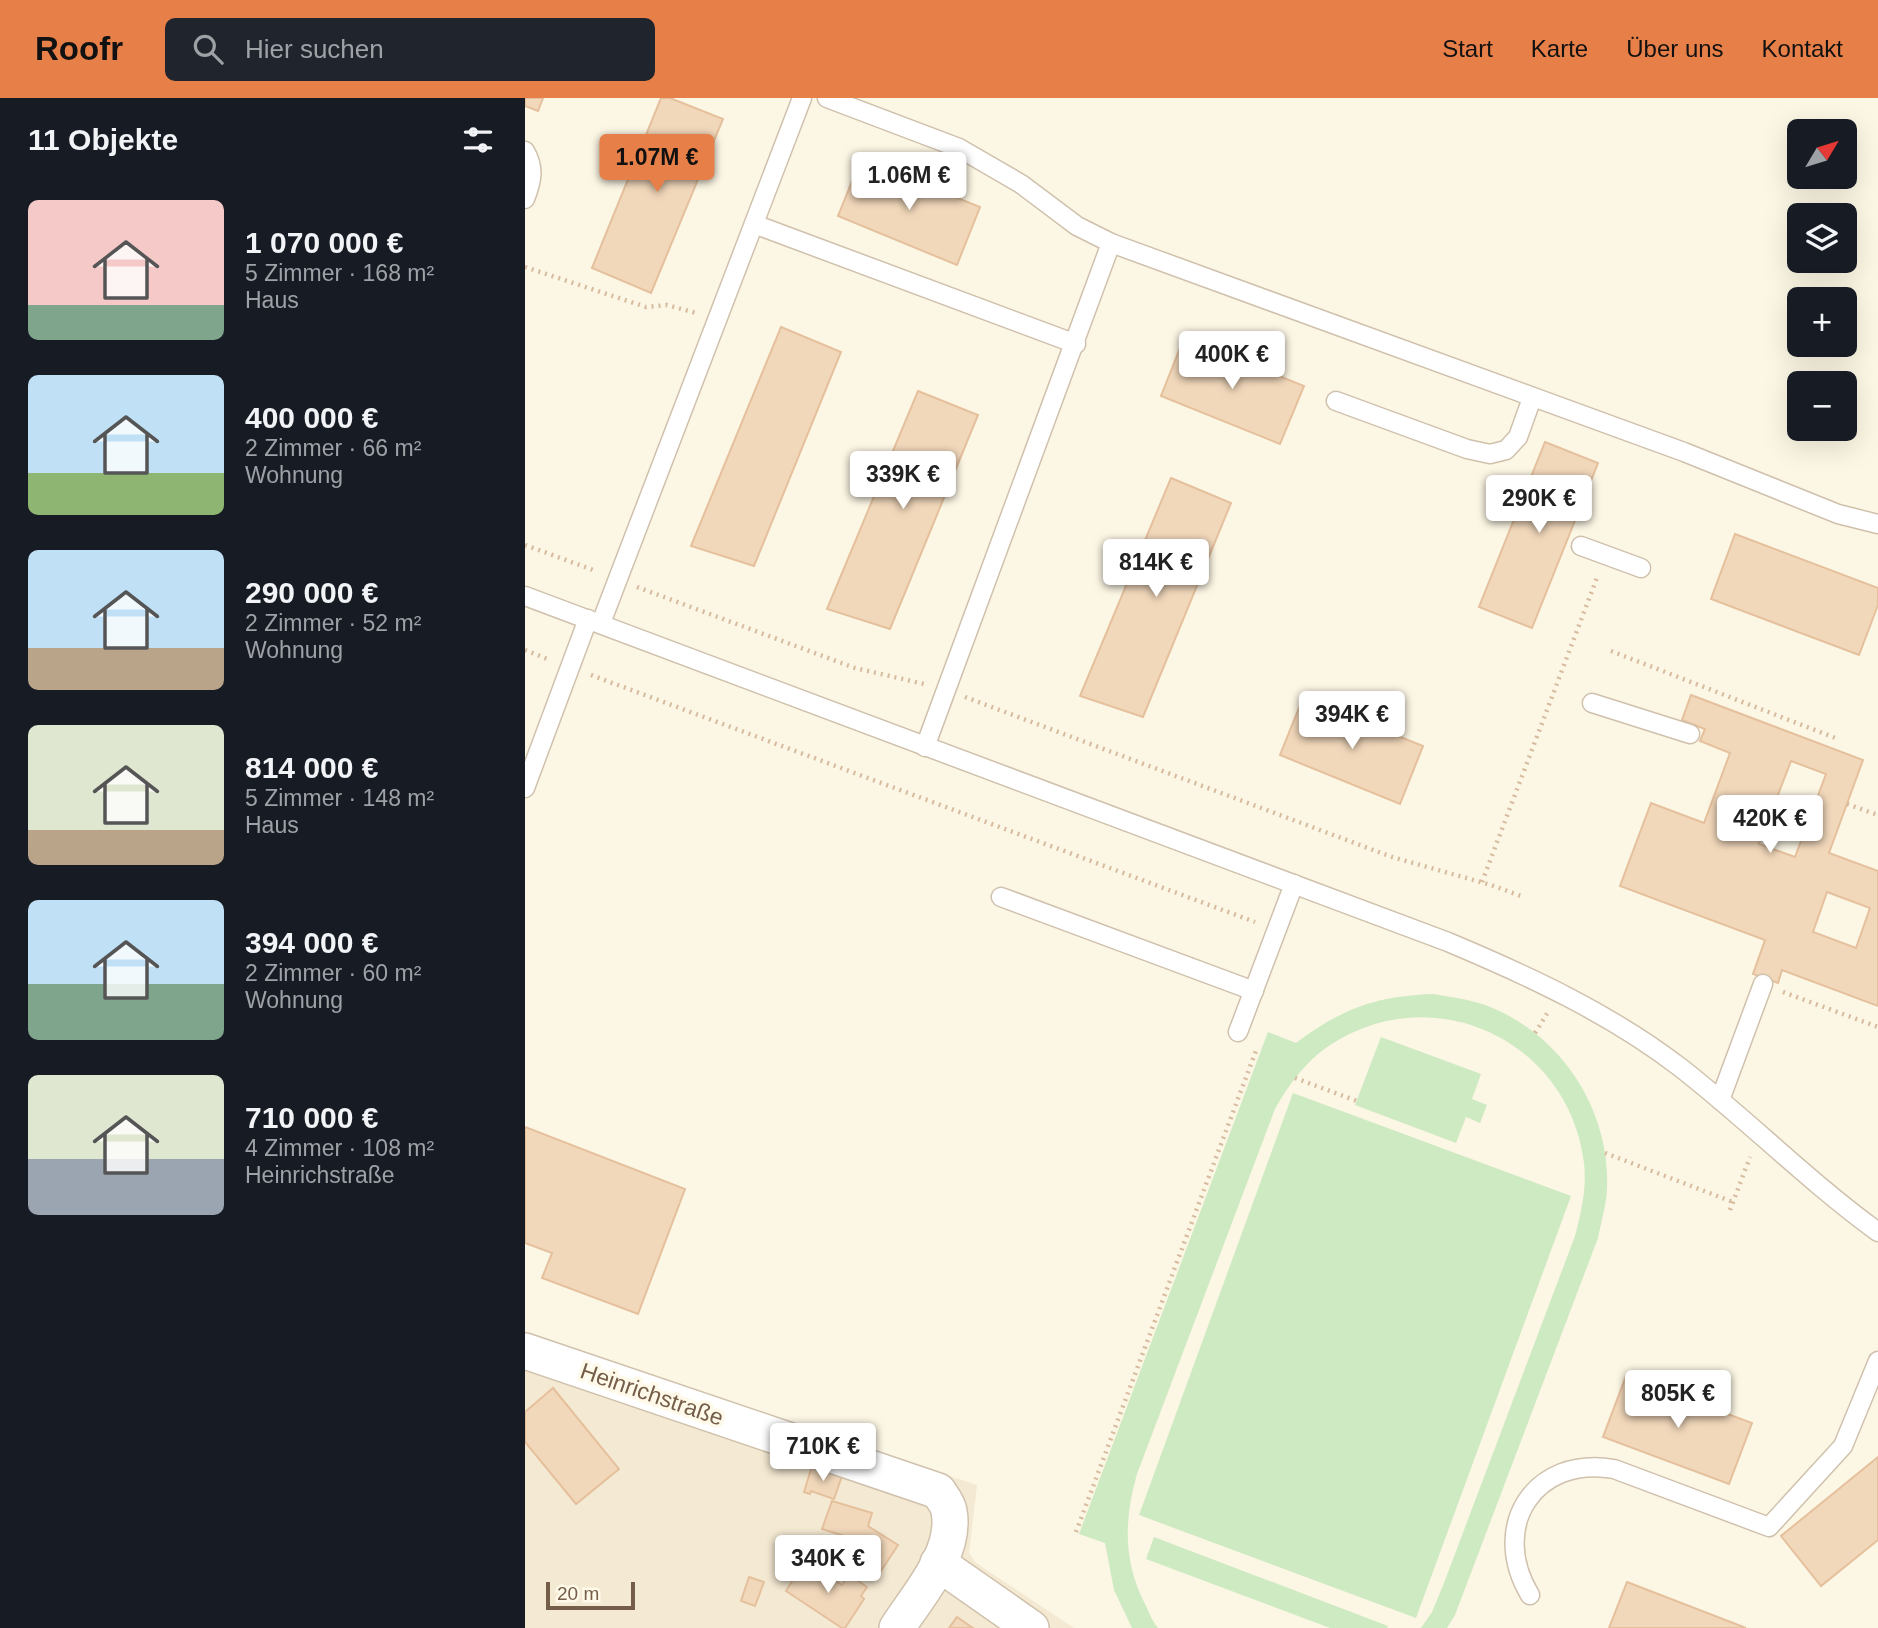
<!DOCTYPE html>
<html lang="de">
<head>
<meta charset="utf-8">
<style>
	:root { --surface:#171b24; --page:#20242c; --text:#f1f3f6; --muted:#9ea1a6; --accent:#e77f48 }
	body { margin:0; font-family:Arial,sans-serif; background:var(--page); color:var(--text); height:100vh; display:flex; flex-direction:column; font-size:26px; white-space:nowrap }
	* { box-sizing:border-box; margin:0 }
	p { font-size:23px; color:var(--muted) }
	.icon { flex:none; width:38px; height:38px; fill:none; stroke:currentColor; stroke-width:2; stroke-linecap:round; stroke-linejoin:round }
	.map { position:relative; flex:1; overflow:hidden }
	.side { display:flex; flex-direction:column; background:var(--surface); width:525px }
	.side>* { flex:none }
	.needle { width:46px; rotate:52deg }
	.controls { position:absolute; left:1262px; top:21px; display:grid; gap:14px }
	.controls a { display:grid; place-items:center; width:70px; height:70px; border-radius:10px; background:var(--surface); box-shadow:0 7px 28px #0002; font-size:35px }
	.scale { position:absolute; left:21px; bottom:18px; width:89px; box-sizing:border-box; padding-left:7px; border:4px solid #755e49; border-top:0; font-size:19px; line-height:24px; white-space:nowrap; color:#755e49; -webkit-text-stroke:5px #fff9ea; paint-order:stroke }
	.price { position:absolute; translate:-50% -60px; padding:0 16px; border-radius:7px; background:#fff; color:#222; font-size:23px; line-height:46px; filter:drop-shadow(0 2px 4px #0008) }
	.price::after { content:''; position:absolute; left:50%; top:42px; width:21px; height:16px; margin-left:-10px; background:inherit; clip-path:polygon(0 0,100% 0,50% 100%) }
	.price.on { background:var(--accent); color:#111 }
	ul { padding:0; list-style:none }
	li { display:flex; align-items:center; gap:21px; height:175px; padding:0 28px }
	li span { display:grid; place-items:center; flex:none; width:196px; height:140px; border-radius:10px; color:#555 }
	li>.icon { margin-inline-start:auto }
	span .icon { width:84px; height:84px; fill:#fffc; stroke-width:1 }
	li b { font-size:30px }
	h2 { display:flex; justify-content:space-between; align-items:center; height:84px; padding:0 28px; font-size:30px }
	header { display:flex; align-items:center; gap:42px; box-sizing:border-box; height:98px; padding:0 35px; background:var(--accent); color:#111 }
	header strong { font-size:33px }
	nav { display:flex; gap:38px; margin-inline-start:auto; font-size:24px }
	.search { width:490px; height:63px; background:var(--page); display:flex; align-items:center; gap:18px; box-sizing:border-box; padding:0 24px; border-radius:10px; color:var(--muted); font-size:26px }
	main { display:flex; flex:1; min-height:0 }
	.map>svg:first-child { display:block }
	.residential { fill:#f4e9d2 }
	.green { fill:#ceeac2 }
	.building { fill:#f2d8bb; stroke:#e5c09c; stroke-width:2; fill-rule:evenodd }
	.lines { fill:none; stroke-linecap:round; stroke-linejoin:round }
	.lane-casing { stroke:#d0c1ad; stroke-width:21 }
	.street-casing { stroke:#d0c1ad; stroke-width:38 }
	.path { stroke:#d7bb9f; stroke-width:4.5; stroke-dasharray:2 5; stroke-linecap:butt }
	.lane { stroke:#fff; stroke-width:18 }
	.street { stroke:#fff; stroke-width:35 }
	.labels { text-anchor:middle; stroke-width:7; stroke-linejoin:round; paint-order:stroke }
	.street-label { font-size:23px; fill:#755e49; stroke:#fff9ea }
</style>
</head>
<body>
<header>
<strong>Roofr</strong>
<div class="search"><svg class="icon" aria-label="search" viewBox="0 0 24 24"><circle cx="10" cy="10" r="6"/><path d="M15 15l6 6"/></svg>Hier suchen</div>
<nav><a>Start</a><a>Karte</a><a>Über uns</a><a>Kontakt</a></nav>
</header>
<main>
<section class="side">
<h2>11 Objekte<svg class="icon" aria-label="filters" viewBox="0 0 24 24"><path d="M4 7h16M4 17h16"/><circle cx="9" cy="7" r="2"/><circle cx="15" cy="17" r="2"/></svg></h2>
<ul>
<li><span style="background:linear-gradient(#f6c9c9 75%,#7fa58c 0)"><svg class="icon" aria-label="home" viewBox="0 0 24 24"><path d="M3 11l9-7 9 7M6 9v11h12V9"/></svg></span><div><b>1 070 000 €</b><p>5 Zimmer · 168 m²</p><p>Haus</p></div></li>
<li><span style="background:linear-gradient(#bfe0f5 70%,#8fb573 0)"><svg class="icon" aria-label="home" viewBox="0 0 24 24"><path d="M3 11l9-7 9 7M6 9v11h12V9"/></svg></span><div><b>400 000 €</b><p>2 Zimmer · 66 m²</p><p>Wohnung</p></div></li>
<li><span style="background:linear-gradient(#bfe0f5 70%,#b9a48a 0)"><svg class="icon" aria-label="home" viewBox="0 0 24 24"><path d="M3 11l9-7 9 7M6 9v11h12V9"/></svg></span><div><b>290 000 €</b><p>2 Zimmer · 52 m²</p><p>Wohnung</p></div></li>
<li><span style="background:linear-gradient(#dfe7d0 75%,#b9a48a 0)"><svg class="icon" aria-label="home" viewBox="0 0 24 24"><path d="M3 11l9-7 9 7M6 9v11h12V9"/></svg></span><div><b>814 000 €</b><p>5 Zimmer · 148 m²</p><p>Haus</p></div></li>
<li><span style="background:linear-gradient(#bfe0f5 60%,#7fa58c 0)"><svg class="icon" aria-label="home" viewBox="0 0 24 24"><path d="M3 11l9-7 9 7M6 9v11h12V9"/></svg></span><div><b>394 000 €</b><p>2 Zimmer · 60 m²</p><p>Wohnung</p></div></li>
<li><span style="background:linear-gradient(#dfe7d0 60%,#9aa5b1 0)"><svg class="icon" aria-label="home" viewBox="0 0 24 24"><path d="M3 11l9-7 9 7M6 9v11h12V9"/></svg></span><div><b>710 000 €</b><p>4 Zimmer · 108 m²</p><p>Heinrichstraße</p></div></li>
</ul>
</section>
<div class="map">
<svg width="1353" height="1530" viewBox="0 0 1353 1530">
	<rect width="100%" height="100%" fill="#fcf6e4"/>
	<path class="residential" d="M0,1240l452,147 -8,68 7,10 98,65h-549z"/>
	<g class="green">
		<path d="M908,896c18,3 35,5 52,11 76,28 126,105 122,185 -1,16 -6,32 -9,48l-143,377 -8,13h-26l11,-16 12,-29 131,-347c6,-23 12,-48 9,-73 -15,-123 -151,-186 -254,-118 -24,16 -41,39 -55,64l-138,365c-13,45 -14,87 8,130 4,8 7,17 13,24h-26l-18,-38 -9,-47 -26,-9 189,-502 28,11c45,-34 80,-47 137,-49z"/>
		<path d="M856,939l100,37 -9,25 15,6 -7,18 -14,-6 -10,26 -101,-38z"/>
		<path d="M768,995l278,103 -155,422 -277,-103z"/>
		<path d="M629,1439l234,89 -1,2h-57l-184,-69z"/>
	</g>
	<g class="building">
		<path d="M0,0h18l-5,13 -13,-5z"/>
		<path d="M136,0h9l53,21 -72,174 -59,-25z"/>
		<path d="M336,61l119,48 -23,58 -119,-49z"/>
		<path d="M256,229l60,25 -87,214 -63,-20z"/>
		<path d="M659,240l120,48 -24,58 -119,-48z"/>
		<path d="M393,293l60,24 -88,214 -63,-20z"/>
		<path d="M1020,344l53,21 -66,165 -53,-21z"/>
		<path d="M646,380l60,25 -88,214 -63,-21z"/>
		<path d="M1210,436l143,54v17l-19,50 -148,-56z"/>
		<path d="M1166,597l172,65 -34,93 49,18v135l-96,-36 -4,13 -25,-9 12,-34 -145,-54 31,-83 53,20 26,-70 -30,-12 5,-12 -23,-9zM1266,663l35,13 -31,83 -36,-13zM1302,794l43,16 -14,40 -43,-16z"/>
		<path d="M778,600l120,48 -23,58 -120,-49z"/>
		<path d="M0,1029l160,62 -47,125 -96,-36 10,-25 -27,-10z"/>
		<path d="M1101,1278l126,47 -23,61 -126,-47z"/>
		<path d="M28,1290l66,81 -43,35 -51,-62v-30z"/>
		<path d="M1353,1359v83l-57,46 -40,-50z"/>
		<path d="M287,1368l30,10 -8,23 -23,-8 -1,3 -6,-2z"/>
		<path d="M307,1403l40,12 -4,13 30,19 -21,32 -36,-23 10,-16 -29,-9z"/>
		<path d="M288,1469l29,18 7,-10 18,12 -6,9 3,3 -19,29h-3l-56,-37 14,-23 8,6z"/>
		<path d="M224,1479l15,5 -9,24 -14,-5z"/>
		<path d="M1102,1484l119,46h-137z"/>
		<path d="M432,1519l16,11h-24z"/>
	</g>
	<g class="lines">
		<g class="lane-casing">
			<g id="lane">
				<path d="M302,0l132,50 62,36 56,42 34,17 -186,504"/>
				<path d="M0,53c10,17 7,30 0,48"/>
				<path d="M229,126l322,120"/>
				<path d="M586,145l573,209 154,62 40,10"/>
				<path d="M811,303l131,48 23,5 16,-4 12,-13 14,-39"/>
				<path d="M1056,448l60,22"/>
				<path d="M0,498l923,346c81,34 163,72 233,126 68,53 128,114 197,164"/>
				<path d="M76,525l201,-525"/>
				<path d="M1067,605l98,31"/>
				<path d="M0,690l63,-169"/>
				<path d="M476,799l253,94"/>
				<path d="M713,934l56,-148"/>
				<path d="M1195,1002l43,-116"/>
				<path d="M1005,1497c-41,-68 4,-140 84,-126l155,58 74,-81 35,-85"/>
			</g>
		</g>
		<g class="street-casing">
			<g id="street">
				<path d="M0,1253l413,140c4,6 10,13 11,20 8,42 -31,84 -52,117"/>
				<path d="M413,1465l93,65"/>
			</g>
		</g>
		<g class="path">
			<path d="M0,169l121,40 21,-2 29,8"/>
			<path d="M0,447l71,26"/>
			<path d="M112,489l218,81 69,16"/>
			<path d="M0,552l25,10"/>
			<path d="M1086,553l227,88"/>
			<path d="M66,577l664,247"/>
			<path d="M440,599l427,160 99,28 30,11"/>
			<path d="M1322,706l31,11"/>
			<path d="M957,784l116,-307"/>
			<path d="M1258,894l95,35"/>
			<path d="M1010,935l13,-21"/>
			<path d="M770,980l62,23"/>
			<path d="M1080,1055l128,49"/>
			<path d="M1205,1112l20,-53"/>
			<path d="M551,1434l181,-484"/>
		</g>
		<use href="#lane" class="lane"/>
		<use href="#street" class="street"/>
	</g>
	<g class="labels">
		<g class="street-label">
			<text transform="translate(127 1296) rotate(19)" y="8">Heinrichstraße</text>
		</g>
	</g>
</svg>
<div class="controls">
<a><svg class="needle" viewBox="-14 -14 28 28"><path d="M0-13l5 13h-10z" fill="#e53935"/><path d="M0 13l5-13h-10z" fill="#9ea1a6"/></svg></a>
<a><svg class="icon" aria-label="layers" viewBox="0 0 24 24"><path d="M12 4l9 5-9 5-9-5zM3 14l9 5 9-5"/></svg></a>
<a>+</a>
<a>−</a>
</div>
<div class="scale">20 m</div>
<b class="price on" style="left:132px;top:96px">1.07M €</b>
<b class="price" style="left:384px;top:114px">1.06M €</b>
<b class="price" style="left:707px;top:293px">400K €</b>
<b class="price" style="left:378px;top:413px">339K €</b>
<b class="price" style="left:1014px;top:437px">290K €</b>
<b class="price" style="left:631px;top:501px">814K €</b>
<b class="price" style="left:827px;top:653px">394K €</b>
<b class="price" style="left:1245px;top:757px">420K €</b>
<b class="price" style="left:1153px;top:1332px">805K €</b>
<b class="price" style="left:298px;top:1385px">710K €</b>
<b class="price" style="left:303px;top:1497px">340K €</b>
</div>
</main>
</body>
</html>
